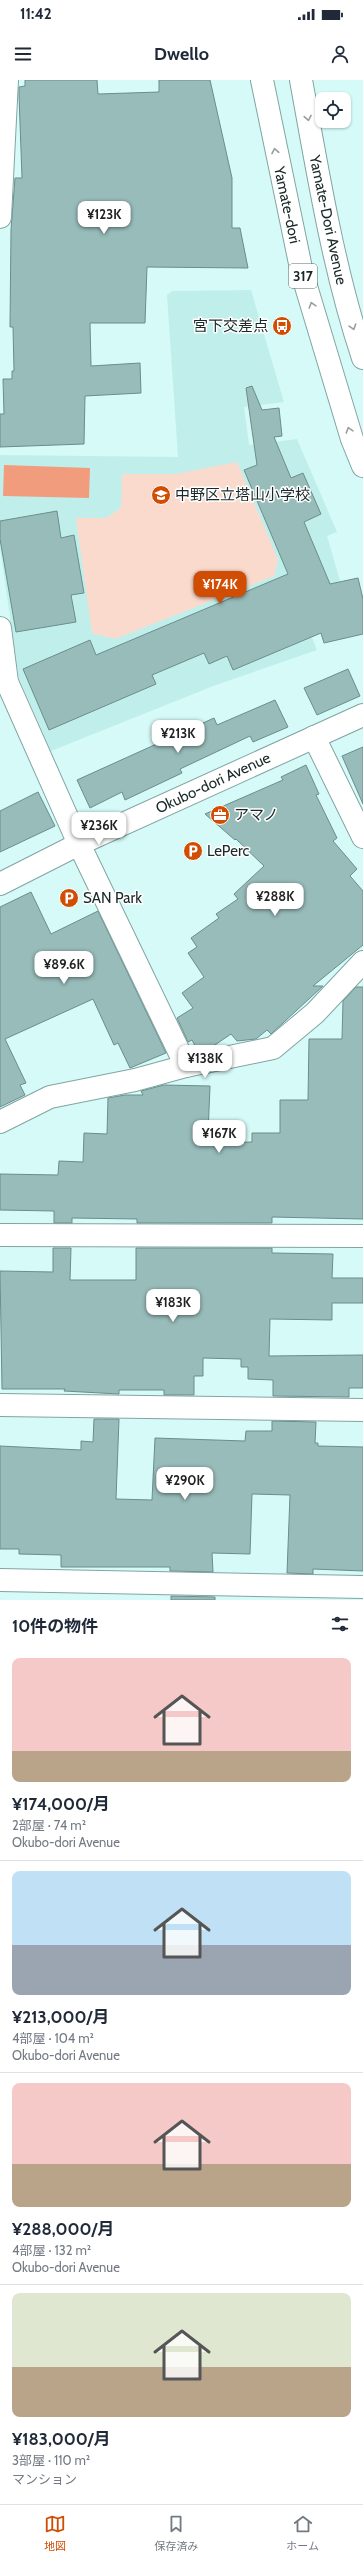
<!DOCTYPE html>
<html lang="ja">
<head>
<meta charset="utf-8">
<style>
	:root { --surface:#fff; --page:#f6f6f7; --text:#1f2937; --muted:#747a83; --line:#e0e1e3; --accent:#d14d04 }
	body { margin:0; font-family:Cabin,"Noto Sans JP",sans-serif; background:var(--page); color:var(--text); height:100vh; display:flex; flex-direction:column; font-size:15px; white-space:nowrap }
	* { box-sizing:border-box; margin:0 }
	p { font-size:13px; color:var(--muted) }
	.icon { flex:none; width:22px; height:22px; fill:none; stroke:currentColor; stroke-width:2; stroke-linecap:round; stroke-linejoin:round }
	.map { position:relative; height:1520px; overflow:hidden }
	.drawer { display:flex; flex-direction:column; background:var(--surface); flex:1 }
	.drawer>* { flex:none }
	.buttons { position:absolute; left:315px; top:12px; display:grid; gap:8px }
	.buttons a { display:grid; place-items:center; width:36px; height:36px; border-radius:8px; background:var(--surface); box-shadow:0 1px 3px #0004; font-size:20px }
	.price { position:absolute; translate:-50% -34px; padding:0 9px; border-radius:8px; background:#fff; color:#222; font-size:13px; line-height:26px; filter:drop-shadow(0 1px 2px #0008) }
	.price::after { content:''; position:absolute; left:50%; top:24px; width:12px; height:9px; margin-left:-6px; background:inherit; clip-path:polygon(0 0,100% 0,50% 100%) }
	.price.on { background:var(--accent); color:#fff }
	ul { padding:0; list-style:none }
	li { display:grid; align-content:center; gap:8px; height:212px; padding:0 12px }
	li+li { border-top:1px solid var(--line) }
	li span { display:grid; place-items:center; height:124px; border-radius:8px; color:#555 }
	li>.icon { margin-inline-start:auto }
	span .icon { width:72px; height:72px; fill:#fffc; stroke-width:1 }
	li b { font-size:17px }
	h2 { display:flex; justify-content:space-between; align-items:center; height:48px; padding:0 12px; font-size:17px }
	.status { display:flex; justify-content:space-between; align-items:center; height:28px; padding:0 20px; background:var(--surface); direction:ltr }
	.status svg { height:11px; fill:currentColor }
	header { display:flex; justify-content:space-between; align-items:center; height:52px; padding:0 12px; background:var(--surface); font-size:18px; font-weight:700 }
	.tab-bar { display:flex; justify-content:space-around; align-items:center; height:56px; border-top:1px solid var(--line); background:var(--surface); font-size:11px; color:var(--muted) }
	.tab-bar a { display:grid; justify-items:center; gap:2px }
	.tab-bar .on { color:var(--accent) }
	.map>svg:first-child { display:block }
	.built { fill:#c0efeb }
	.green { fill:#fbdace }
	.water { fill:#f19c7c }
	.building { fill:#98bcba; stroke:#6b8d8b }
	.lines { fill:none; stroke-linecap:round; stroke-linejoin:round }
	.minor-casing { stroke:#81a5a2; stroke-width:24 }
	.tertiary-casing { stroke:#81a5a2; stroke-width:24 }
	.secondary-casing { stroke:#81a5a2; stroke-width:24 }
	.primary-casing { stroke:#81a5a2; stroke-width:24 }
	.minor { stroke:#fff; stroke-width:22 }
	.tertiary { stroke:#fff; stroke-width:22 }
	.secondary { stroke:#fff; stroke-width:22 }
	.primary { stroke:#fff; stroke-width:22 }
	.oneway { stroke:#989e9e }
	.labels { text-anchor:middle; stroke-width:3; stroke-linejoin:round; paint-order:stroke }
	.shield { fill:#fff; stroke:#5f6868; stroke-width:1 }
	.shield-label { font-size:14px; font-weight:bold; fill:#1a2827 }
	.street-label { font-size:15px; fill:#1a2827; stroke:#fff }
	.poi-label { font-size:15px; fill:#1a2827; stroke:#fff; text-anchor:start }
</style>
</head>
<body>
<div class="status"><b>11:42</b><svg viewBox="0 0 49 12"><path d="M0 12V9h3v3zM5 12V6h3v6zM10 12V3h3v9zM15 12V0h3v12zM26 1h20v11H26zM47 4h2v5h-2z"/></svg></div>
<header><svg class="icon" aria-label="menu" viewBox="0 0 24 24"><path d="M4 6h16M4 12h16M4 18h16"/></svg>Dwello<svg class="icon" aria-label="person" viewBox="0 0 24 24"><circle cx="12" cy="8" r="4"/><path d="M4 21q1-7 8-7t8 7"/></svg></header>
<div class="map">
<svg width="363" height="1520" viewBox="0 0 363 1520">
	<rect width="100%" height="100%" fill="#d5faf7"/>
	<path class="built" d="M251,210l33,112 -40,5 5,38 48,-6 40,93 -10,4 18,62 -42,17 14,35 -101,35 -165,66 -32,-72 -19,-131v-93l178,2 -11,-162 5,-4z"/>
	<path class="green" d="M237,382l41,98 -4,16 -159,63 -23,-6 -16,-115h30l15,-10 1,-34h54z"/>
	<path class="water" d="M4,385l86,3 -1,30 -86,-2z"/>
	<g class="building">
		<path d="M25,0h72l1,14 61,-2v-12h51l22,98v50h8l8,40 -101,-1 -2,56h-55l1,43 49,-3 1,30 -56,3 -1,48 -84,3v-33h4l-1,-35h9v-8h2l-1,-44h-3l1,-97 4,-52h7l-3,-83v-8l6,-1z"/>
		<path d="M252,306l10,24 17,-2 3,28 -8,1 17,41 12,-5 18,41 -17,8 26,62 28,-6 5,21v35l-39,9 -3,-10 -88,37 -6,-14 -18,8 -5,-11 -52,22 4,9 -107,46 -26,-61 67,-29 6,15 192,-81 -44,-104 13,-5 -11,-77z"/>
		<path d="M57,431l4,27 13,-3 10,58 -13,2 5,27 -60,10 -16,-93v-18z"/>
		<path d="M348,589l12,27 -43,19 -13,-27z"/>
		<path d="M275,620l13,27 -35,15 -3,-6 -70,33 2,4 -57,27 -3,-8 -32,16 -13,-28 137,-62 3,7z"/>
		<path d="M363,667v57l-21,-48z"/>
		<path d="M306,685l13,29 -3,1 21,43 -4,3 24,28 -7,7 13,15v54l-50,41h10l-52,48 -4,-4 -11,9 -19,2 -6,-7 -22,15 -11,2 -6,-11 -4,2 -11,-24 16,-10 -11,-15 22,-16 -16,-24 9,-6 -6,-9 28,-20 -3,-4 22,-15 -4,-5 30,-28 -28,-27 -1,1 -30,-26 78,-34 -2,-3z"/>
		<path d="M38,712l17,34 -55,26v-41z"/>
		<path d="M31,812l20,42 47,-23 68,142 -36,15 -12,-25 -4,2 -21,-46 -88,40 21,44 -6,2 5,10 -25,12v-200z"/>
		<path d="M356,907h7v232l-91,-2v6h-135v-4l-65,-1v5h-18v-12l-54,-1v-36l58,1 1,-14 24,1 1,-29 23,1 1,-36 17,-3h18l-2,-4 23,-6 46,1 -2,48h5l-1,9 40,-1v-9h28v-33h28l1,-61h33l1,-38z"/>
		<path d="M53,1168h18l-1,32h66v-32h136v5l61,1 -1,24h31v25h-31v17l-62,-1 -1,37 94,-1v33h-14v9l-76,-1v-16l-25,-1v-12h-7v-8l-38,-1v18h-9v19h-30v-5h-45v4l-55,-3 1,-2h-63l-2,-118 53,1z"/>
		<path d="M94,1339h25l-3,80 36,1 3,-62 90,3 1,-10h26v-10l44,1 -1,21h3v3l45,1v124l-50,-2v5l-26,-1 3,-78 -38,-1 -2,60 -38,-1 1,19 -43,-1v-4h-109v-12l-42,-1v-5h-19v-103l81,4v-9l12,1z"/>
		<path d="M171,1516l44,1v3h-44z"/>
	</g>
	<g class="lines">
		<g class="minor-casing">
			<g id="minor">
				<path d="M0,137l7,-137"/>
				<path d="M0,548l7,54 72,162 107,222"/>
				<path d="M0,1042l50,-25 85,-17 51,-14 87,-18 42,-35 48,-51"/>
				<path d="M0,1155l363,1"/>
				<path d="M0,1325l363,5"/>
				<path d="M0,1500l363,7"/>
			</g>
		</g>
		<g class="tertiary-casing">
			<path id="tertiary" d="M314,657l49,100"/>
		</g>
		<g class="secondary-casing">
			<path id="secondary" d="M0,804l79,-40 284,-129"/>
		</g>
		<g class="primary-casing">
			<g id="primary">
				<path d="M262,0l40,193 50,166 11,27"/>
				<path d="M301,0c17,93 32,188 62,278"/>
			</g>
		</g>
		<use href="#minor" class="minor"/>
		<use href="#tertiary" class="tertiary"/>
		<use href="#secondary" class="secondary"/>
		<use href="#primary" class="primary"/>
	</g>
	<defs><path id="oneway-chevron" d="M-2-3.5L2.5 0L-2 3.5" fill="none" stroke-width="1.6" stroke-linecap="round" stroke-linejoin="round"/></defs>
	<g class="oneway">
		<use href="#oneway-chevron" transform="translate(308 38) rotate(80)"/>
		<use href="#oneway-chevron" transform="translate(275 71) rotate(-101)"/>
		<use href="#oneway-chevron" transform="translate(312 225) rotate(-107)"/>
		<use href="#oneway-chevron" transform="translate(353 247) rotate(72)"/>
		<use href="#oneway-chevron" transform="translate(349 350) rotate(-107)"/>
	</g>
	<defs>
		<g id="bus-disc" transform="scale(1)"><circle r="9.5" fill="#d14d04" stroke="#fff"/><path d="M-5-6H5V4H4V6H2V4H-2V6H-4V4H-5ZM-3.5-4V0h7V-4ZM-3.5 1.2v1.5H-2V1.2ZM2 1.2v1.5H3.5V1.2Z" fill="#fff"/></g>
		<g id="school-disc" transform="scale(1)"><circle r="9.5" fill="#d14d04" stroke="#fff"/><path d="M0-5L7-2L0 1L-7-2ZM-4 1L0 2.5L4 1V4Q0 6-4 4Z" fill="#fff"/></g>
		<g id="office-disc" transform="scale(1)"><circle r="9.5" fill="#d14d04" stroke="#fff"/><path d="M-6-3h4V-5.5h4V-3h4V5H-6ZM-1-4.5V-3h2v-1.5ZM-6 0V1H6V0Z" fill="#fff"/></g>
		<g id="parking-disc" transform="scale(1)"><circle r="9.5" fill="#d14d04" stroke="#fff"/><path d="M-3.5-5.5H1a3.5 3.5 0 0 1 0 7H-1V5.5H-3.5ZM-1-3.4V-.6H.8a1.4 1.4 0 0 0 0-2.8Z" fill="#fff"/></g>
	</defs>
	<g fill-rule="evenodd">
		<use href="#bus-disc" x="282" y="246"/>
		<use href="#school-disc" x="161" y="415"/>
		<use href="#office-disc" x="220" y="735"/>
		<use href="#parking-disc" x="193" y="771"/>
		<use href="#parking-disc" x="69" y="818"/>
	</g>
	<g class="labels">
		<rect class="shield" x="289" y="184" width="28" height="24" rx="3"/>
		<g class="shield-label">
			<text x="303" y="201">317</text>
		</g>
		<g class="street-label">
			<text transform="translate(287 125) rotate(78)" y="5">Yamate-dori</text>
			<text transform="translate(328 140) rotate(78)" y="5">Yamate-Dori Avenue</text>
			<text transform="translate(213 703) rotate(-25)" y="5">Okubo-dori Avenue</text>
		</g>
		<g class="poi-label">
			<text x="268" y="251" text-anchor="end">宮下交差点</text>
			<text x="175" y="420">中野区立塔山小学校</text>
			<text x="234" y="740">アマノ</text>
			<text x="207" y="776">LePerc</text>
			<text x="83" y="823">SAN Park</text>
		</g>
	</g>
</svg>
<div class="buttons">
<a><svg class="icon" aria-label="locate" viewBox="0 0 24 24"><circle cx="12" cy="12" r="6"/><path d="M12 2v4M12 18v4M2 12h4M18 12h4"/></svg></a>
</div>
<b class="price" style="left:104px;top:155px">¥123K</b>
<b class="price on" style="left:220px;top:525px">¥174K</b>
<b class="price" style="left:178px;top:674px">¥213K</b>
<b class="price" style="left:99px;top:766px">¥236K</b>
<b class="price" style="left:275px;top:837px">¥288K</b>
<b class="price" style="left:64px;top:905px">¥89.6K</b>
<b class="price" style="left:205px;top:999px">¥138K</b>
<b class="price" style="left:219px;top:1074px">¥167K</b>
<b class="price" style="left:173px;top:1243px">¥183K</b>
<b class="price" style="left:185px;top:1421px">¥290K</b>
</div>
<section class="drawer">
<h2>10件の物件<svg class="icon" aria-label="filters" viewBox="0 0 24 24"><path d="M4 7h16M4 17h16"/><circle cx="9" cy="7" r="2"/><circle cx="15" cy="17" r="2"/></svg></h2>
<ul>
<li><span style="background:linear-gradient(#f6c9c9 75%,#b9a48a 0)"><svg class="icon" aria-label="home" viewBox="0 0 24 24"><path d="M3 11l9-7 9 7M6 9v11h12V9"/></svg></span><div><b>¥174,000/月</b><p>2部屋 · 74 m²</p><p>Okubo-dori Avenue</p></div></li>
<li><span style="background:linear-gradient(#bfe0f5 60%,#9aa5b1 0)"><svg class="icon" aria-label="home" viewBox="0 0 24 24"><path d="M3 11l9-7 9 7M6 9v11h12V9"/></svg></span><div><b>¥213,000/月</b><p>4部屋 · 104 m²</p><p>Okubo-dori Avenue</p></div></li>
<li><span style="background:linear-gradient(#f6c9c9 65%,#b9a48a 0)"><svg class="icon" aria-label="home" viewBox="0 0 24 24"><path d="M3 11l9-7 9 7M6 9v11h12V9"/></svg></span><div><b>¥288,000/月</b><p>4部屋 · 132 m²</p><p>Okubo-dori Avenue</p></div></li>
<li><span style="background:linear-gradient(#dfe7d0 60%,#b9a48a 0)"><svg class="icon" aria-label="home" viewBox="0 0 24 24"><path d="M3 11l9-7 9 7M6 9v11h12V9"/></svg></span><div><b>¥183,000/月</b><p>3部屋 · 110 m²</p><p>マンション</p></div></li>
</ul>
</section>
<nav class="tab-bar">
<a class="on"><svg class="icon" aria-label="map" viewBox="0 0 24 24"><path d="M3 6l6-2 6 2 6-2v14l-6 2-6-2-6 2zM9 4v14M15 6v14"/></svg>地図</a>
<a><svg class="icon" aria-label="saved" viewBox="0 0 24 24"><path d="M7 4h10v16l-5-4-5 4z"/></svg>保存済み</a>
<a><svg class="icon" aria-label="home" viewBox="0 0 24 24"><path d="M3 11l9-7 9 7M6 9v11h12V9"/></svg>ホーム</a>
</nav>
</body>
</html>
